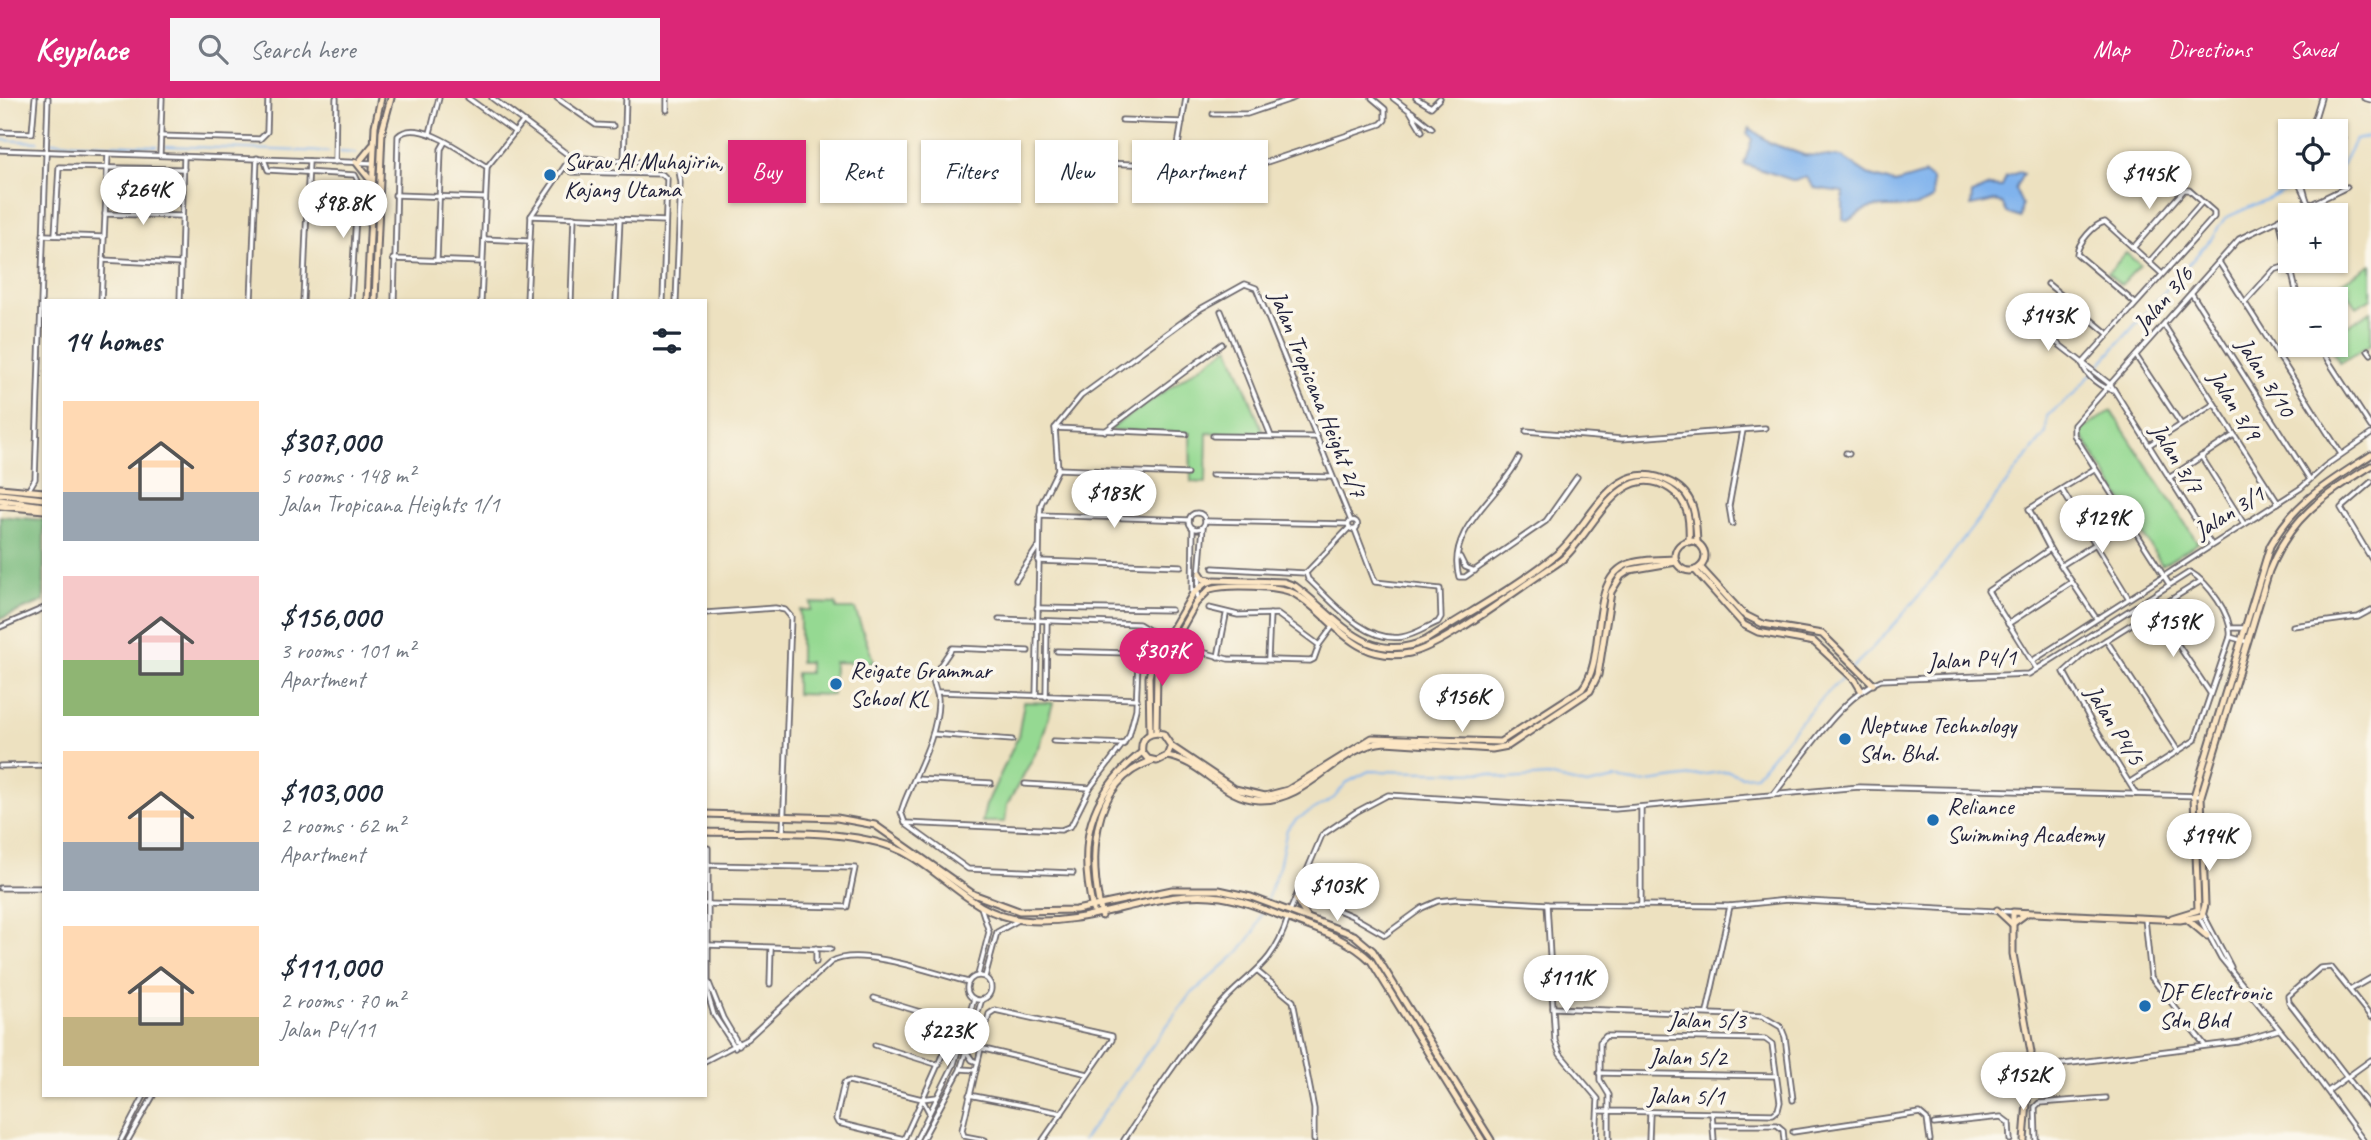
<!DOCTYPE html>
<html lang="en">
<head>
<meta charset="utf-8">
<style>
	:root { --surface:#fff; --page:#f6f6f7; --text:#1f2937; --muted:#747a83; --accent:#db2777 }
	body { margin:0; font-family:Caveat,sans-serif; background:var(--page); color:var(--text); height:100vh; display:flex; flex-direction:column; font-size:26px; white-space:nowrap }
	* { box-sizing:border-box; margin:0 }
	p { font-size:23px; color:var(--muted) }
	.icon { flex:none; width:38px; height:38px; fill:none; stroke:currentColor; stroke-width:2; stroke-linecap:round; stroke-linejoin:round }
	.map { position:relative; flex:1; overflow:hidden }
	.side { position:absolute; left:42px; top:201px; width:665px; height:798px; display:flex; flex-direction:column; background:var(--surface); border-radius:0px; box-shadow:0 2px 5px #0004 }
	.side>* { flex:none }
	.hud { position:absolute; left:728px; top:42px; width:665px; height:63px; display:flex; gap:14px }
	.fabs { position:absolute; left:2278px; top:21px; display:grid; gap:14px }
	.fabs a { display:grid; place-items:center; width:70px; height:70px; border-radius:0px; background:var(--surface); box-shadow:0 2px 5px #0004; font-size:35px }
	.price { position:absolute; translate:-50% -60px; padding:0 16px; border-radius:24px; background:#fff; color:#222; font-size:23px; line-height:46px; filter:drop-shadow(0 2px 4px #0008) }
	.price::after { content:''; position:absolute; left:50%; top:42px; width:21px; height:16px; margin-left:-10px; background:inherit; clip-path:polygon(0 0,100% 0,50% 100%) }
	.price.on { background:var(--accent); color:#fff }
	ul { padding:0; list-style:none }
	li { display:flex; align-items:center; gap:21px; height:175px; padding:0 21px }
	li span { display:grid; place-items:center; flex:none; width:196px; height:140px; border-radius:0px; color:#555 }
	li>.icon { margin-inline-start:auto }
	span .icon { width:84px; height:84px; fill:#fffc; stroke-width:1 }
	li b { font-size:30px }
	h2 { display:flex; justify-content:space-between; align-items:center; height:84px; padding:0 21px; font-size:30px }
	.chip { padding:0 24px; border-radius:0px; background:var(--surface); box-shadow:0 2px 5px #0004; font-size:24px; line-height:63px }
	.chip.on { background:var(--accent); color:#fff }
	header { display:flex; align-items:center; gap:42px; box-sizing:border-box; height:98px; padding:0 35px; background:var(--accent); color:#fff }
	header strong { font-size:33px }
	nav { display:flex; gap:38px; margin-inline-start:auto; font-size:24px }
	.search { width:490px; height:63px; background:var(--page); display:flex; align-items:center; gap:18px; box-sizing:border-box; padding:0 24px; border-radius:0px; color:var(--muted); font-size:26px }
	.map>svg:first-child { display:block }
	.green { fill:#95d992; stroke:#5c7e66; stroke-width:2 }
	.forest { fill:#78b97c; stroke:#4d6e5c; stroke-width:2 }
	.water { fill:#80b3ed; stroke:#516a94; stroke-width:2 }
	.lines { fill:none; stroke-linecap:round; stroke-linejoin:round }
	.stream { stroke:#80b3ed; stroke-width:2 }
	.street-casing { stroke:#69656a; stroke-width:7 }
	.secondary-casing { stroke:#69656a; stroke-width:9 }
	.street { stroke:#fff; stroke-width:3.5 }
	.secondary { stroke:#fce6c4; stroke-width:5 }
	.poi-dot { fill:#1f6fb2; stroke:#fbf7ec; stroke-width:2.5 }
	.labels { text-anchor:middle; stroke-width:7; stroke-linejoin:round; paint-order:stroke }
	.poi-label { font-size:24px; fill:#22223b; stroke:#fbf7ec; text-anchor:start }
	.street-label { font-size:24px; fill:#22223b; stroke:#fbf7ec }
</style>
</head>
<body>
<header>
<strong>Keyplace</strong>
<div class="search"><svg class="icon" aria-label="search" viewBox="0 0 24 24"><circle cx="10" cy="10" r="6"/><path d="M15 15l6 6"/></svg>Search here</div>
<nav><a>Map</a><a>Directions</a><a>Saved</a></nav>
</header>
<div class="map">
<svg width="2371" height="1042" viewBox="0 0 2371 1042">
	<rect width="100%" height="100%" fill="#fbf7ec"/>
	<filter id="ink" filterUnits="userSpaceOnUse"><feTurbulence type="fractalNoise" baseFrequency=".0143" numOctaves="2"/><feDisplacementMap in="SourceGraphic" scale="14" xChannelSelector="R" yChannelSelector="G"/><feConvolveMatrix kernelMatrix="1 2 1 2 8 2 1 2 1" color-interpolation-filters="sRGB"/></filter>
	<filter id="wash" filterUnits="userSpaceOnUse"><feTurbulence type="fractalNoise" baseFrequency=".00686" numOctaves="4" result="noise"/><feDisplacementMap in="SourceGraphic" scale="28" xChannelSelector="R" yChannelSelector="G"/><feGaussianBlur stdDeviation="1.57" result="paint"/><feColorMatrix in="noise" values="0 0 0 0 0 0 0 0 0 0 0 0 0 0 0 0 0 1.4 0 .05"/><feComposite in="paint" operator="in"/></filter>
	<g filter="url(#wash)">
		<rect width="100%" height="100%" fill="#ede1c0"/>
		<g class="green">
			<path d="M2126,155l14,12 -19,20 -13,-12z"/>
			<path d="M2371,166v34l-14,9 -16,-24z"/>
			<path d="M2371,213v33l-31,19 -11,-18h7v-12z"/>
			<path d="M1229,249l35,87 -57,-1 -1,50 -15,-1 -1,-49 -78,-3 -1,-2z"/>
			<path d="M2111,313l87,132 -36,22 -83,-134z"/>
			<path d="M811,505l25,1 1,5h18l19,54 -40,-1 -1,33 -37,-1v-21h13v-11h-9v-52h11z"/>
			<path d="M1024,604l29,1 -13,42 -33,60 -2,17h-23l4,-17 32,-68z"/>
		</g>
		<path class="forest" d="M0,418l44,4v81l-44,18z"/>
		<g class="water">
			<path d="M1750,30l20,15 34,12 38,2 29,19 24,7 30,-9 7,5 1,19c-19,16 -44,5 -65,11 -11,3 -13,12 -25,11v-28l-29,-4 -8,-11 -11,4 -51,-17 8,-25 -5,-6z"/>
			<path d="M2019,74l4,2 -8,15 7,15 -2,14 -13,-5 -4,-8 -8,-4 -24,5 1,-12 17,-8 13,1 4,-10z"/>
		</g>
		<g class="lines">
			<g class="stream">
				<path d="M0,42l38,2"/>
				<path d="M52,44l105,4"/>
				<path d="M166,48l163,6"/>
				<path d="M340,54l15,1"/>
				<path d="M2336,69l6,-2 13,-25 16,-4"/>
				<path d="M2304,84l12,-5"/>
				<path d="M1850,572c75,-71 130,-157 196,-237l1,-17 25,-20 139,-157 14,-21 74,-33"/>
				<path d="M1083,1042l105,-143 51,-45 16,-21 24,-64 8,-38 10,-10 37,-21 12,-15 23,-12 120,2 18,6 40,-3 40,9 28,-6 26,4 87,-12 13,5 15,-1 50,-60 40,-41"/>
			</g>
		</g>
	</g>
	<g filter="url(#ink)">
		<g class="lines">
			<g class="street-casing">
				<g id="street">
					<path d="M468,0l47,34"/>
					<path d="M492,0l79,59 107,8 3,18 -5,118"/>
					<path d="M557,0l39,27 17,1"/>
					<path d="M1393,0l17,13 12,20"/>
					<path d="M1416,0l15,9 9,-9"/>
					<path d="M2364,0l7,2"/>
					<path d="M667,12v-12"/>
					<path d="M1412,14l20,16"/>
					<path d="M1213,16h34l47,-16"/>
					<path d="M1122,22l60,2"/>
					<path d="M2312,30l10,3"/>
					<path d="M2311,33l10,-33"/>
					<path d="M0,34l32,1 3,-35"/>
					<path d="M430,35l9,-35"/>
					<path d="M160,38l100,3 7,-7 1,-34"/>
					<path d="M2336,38l8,2"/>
					<path d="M0,52l373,13"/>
					<path d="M160,57l2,-57"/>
					<path d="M264,61l4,11 87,5 3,6 -7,120"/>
					<path d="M624,63l2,-63"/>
					<path d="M335,64l1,-64"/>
					<path d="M1100,65l149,5 132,-44 4,-4v-11l-13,-11"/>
					<path d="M1175,65l11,-65"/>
					<path d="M565,70l7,4 90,2 5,5 -4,122"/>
					<path d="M2296,79l13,28"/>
					<path d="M2300,79l6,21"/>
					<path d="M395,97l90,3"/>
					<path d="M105,116l77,2"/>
					<path d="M531,118l134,5"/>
					<path d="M2279,121l19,80"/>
					<path d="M43,137l60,2"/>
					<path d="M55,137l4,-68 125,2"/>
					<path d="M484,141l45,2"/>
					<path d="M393,161l89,3"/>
					<path d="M103,162l78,4"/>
					<path d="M437,162l4,-111 4,-7"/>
					<path d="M2149,164l53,-60"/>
					<path d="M2219,164l122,192"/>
					<path d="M2048,186l59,49"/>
					<path d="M2192,196l117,184"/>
					<path d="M101,203l7,-147"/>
					<path d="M180,203l4,-145"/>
					<path d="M251,203l6,-143"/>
					<path d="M303,203l6,-140"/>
					<path d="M394,203l4,-165c20,-20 70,20 89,31"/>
					<path d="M481,203l6,-134 35,-44"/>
					<path d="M527,203l4,-85 40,-59"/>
					<path d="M571,203l3,-84"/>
					<path d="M616,203l4,-82"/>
					<path d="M2245,204l29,-32 16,-5"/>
					<path d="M2135,205l-58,-49c1,-11 17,-30 28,-32l56,51"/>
					<path d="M1221,213l50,125"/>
					<path d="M2030,224l81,63 100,159"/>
					<path d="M2164,227l114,178"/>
					<path d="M2318,247l53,82"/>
					<path d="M2368,252l3,4"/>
					<path d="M2136,258l45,68"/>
					<path d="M2082,266l132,-147v-5l-25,-22h-5l-51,58"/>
					<path d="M2083,267c3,11 19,24 31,25"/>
					<path d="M1055,330l131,6"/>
					<path d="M1105,333l117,-87"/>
					<path d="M1526,333l96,8 143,-11"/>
					<path d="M1213,338l102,1"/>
					<path d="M2149,347l65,-41"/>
					<path d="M1846,355l3,1"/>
					<path d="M2201,358l43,68"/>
					<path d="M1519,360c-17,37 -74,70 -60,119h6l81,-56 31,-44"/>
					<path d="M1058,371l129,5"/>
					<path d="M2094,371l-65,40 21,40 46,69"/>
					<path d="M1212,377l120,2"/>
					<path d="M2169,380l65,-43"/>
					<path d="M2371,384l-30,26 30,50"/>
					<path d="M29,391l6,-10 13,-381"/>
					<path d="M2062,392l66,107"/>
					<circle cx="1197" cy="423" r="8"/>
					<path d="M1040,417l149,5"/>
					<circle cx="1353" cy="427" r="4.5"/>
					<path d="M1206,423l142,3"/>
					<path d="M1732,426l-3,-18 14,-76"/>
					<path d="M1349,430l-43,45 2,6c25,23 57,64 94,58 13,-2 24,-10 36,-15l3,-5 -1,-28 -65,-7 -20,-52"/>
					<path d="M1460,459l5,10 10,4"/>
					<path d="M1038,463l143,5"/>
					<path d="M2062,467l67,-42"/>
					<path d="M1213,470l92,5"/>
					<path d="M1016,482l21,-32"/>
					<path d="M2169,486l-95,-149v-10l165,-186 108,-52"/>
					<path d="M1192,495l1,-65"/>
					<path d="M1197,504l6,-75"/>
					<path d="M1037,510l134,2"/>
					<path d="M1209,510l29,7 39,-1 42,31"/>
					<path d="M2155,512l55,83"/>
					<path d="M705,515l70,-5 10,2 6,7 -8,217"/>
					<path d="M999,521l140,5 33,20"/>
					<path d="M2008,526l64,-42"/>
					<path d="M2293,528l65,-9 13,-7"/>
					<path d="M0,529l44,-19"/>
					<path d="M2232,530h12"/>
					<path d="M2230,539l18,5"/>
					<path d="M2106,542l72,111"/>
					<path d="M1188,550l40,11 82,2 4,-2 5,-14 14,-19"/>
					<path d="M1218,559l8,-42"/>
					<path d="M1268,561l2,-45"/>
					<path d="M2032,563l269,-173 24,-22 46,-32"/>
					<path d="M2036,570l-48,-77 62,-42"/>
					<path d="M938,594l199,7"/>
					<path d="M1036,598l4,-181 1,-11 17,-35 -3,-41 26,-32 119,-87 45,-25 11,4 95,233"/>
					<path d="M1046,599l1,-75"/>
					<path d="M933,636l79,6"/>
					<path d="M1053,643l71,3"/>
					<path d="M0,668l44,-1"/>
					<path d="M915,681l76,4"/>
					<path d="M1025,686l65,4"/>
					<path d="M1774,696c28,-35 66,-97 107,-114l148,-6 161,-102c18,10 43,44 40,65l-35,103 -65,42"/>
					<path d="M2136,696l-44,-71 -28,-51 21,-19 116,-72"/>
					<path d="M905,725l156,7 10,-4 19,-38 39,-52 7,-27 2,-47 -10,-9 -71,-2"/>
					<path d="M905,725l-4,-11 3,-9c13,-33 33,-65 34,-101 1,-10 -6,-16 -5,-26l19,-28 76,3"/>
					<path d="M907,727l61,44 105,4"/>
					<path d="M708,750v147l6,20 21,32"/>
					<path d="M705,767l150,3 -8,39 -142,-3"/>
					<path d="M0,790h44"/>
					<path d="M1299,795l53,23 33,19 37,-27 16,-7 19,-2 90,5 183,2 57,-6 226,12"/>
					<path d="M1547,806l8,137 5,13 38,45 -2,41"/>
					<path d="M1641,807v-97"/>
					<path d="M1290,813l32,-76 34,-23 32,-17 227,14 244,-22 342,9"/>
					<path d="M2202,814l29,55"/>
					<path d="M2199,819l22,41 81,99 61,83"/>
					<path d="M2145,820l6,59 53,67"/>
					<path d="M707,847l124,4"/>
					<path d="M816,864v-14"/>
					<path d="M1258,874l35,29 21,108v31"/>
					<path d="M978,877l11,-43 -8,-25"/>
					<circle cx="979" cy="890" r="12"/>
					<path d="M985,879l12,-45 20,-11"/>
					<path d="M709,885l14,35 16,27"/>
					<path d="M770,886l1,-36"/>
					<path d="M2350,892l21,-12"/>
					<path d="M874,900l73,22 5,11c-14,37 -32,72 -48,108l-66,-16 -2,-4 8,-36 5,-2 73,18 15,-2"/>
					<path d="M1553,910l209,8 19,11 4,10 8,63"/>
					<path d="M1707,914l23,-106"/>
					<path d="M2371,919l-40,-50 -11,1 -32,28 1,6 82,106"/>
					<path d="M875,947l64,20"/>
					<path d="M980,950l108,26"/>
					<path d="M966,953l6,9 5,2"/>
					<path d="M705,963l42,-22 84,-77c28,-17 105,12 137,20"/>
					<path d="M2032,970l206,-26 40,-12"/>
					<path d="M961,971l15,1"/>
					<path d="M1599,975l177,3"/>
					<path d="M2328,993l43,-31"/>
					<path d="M969,997l93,18"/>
					<path d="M922,1001l7,13"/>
					<path d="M1598,1013h10l165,3 5,-4 2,-8 -8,-58 -7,-5 -159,-3 -6,6v38l9,15v45"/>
					<path d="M1712,1016l2,26"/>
					<path d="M1934,1026l67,-7 8,6 1,17"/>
					<path d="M1713,1027h64l6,5 1,10"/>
					<path d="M1793,1034l127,-19 7,6 3,21"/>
					<path d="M121,1042l23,-44"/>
					<path d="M128,1042l25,-44"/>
					<path d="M916,1042l38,-76 20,-65"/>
					<path d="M922,1042l38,-70 22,-71"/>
					<path d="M985,1042l-21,-4 -2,-6 27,-116 6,-4 117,26v4l-69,100"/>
					<path d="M1124,1042c29,-44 58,-88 91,-129 30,-38 56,-39 73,-93"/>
					<path d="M1649,1042l1,-26"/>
					<path d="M2036,1042l-1,-33 4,-4 67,-5"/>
				</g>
			</g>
			<g class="secondary-casing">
				<g id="secondary">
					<path d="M356,64l16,20"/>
					<path d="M359,64l13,-16"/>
					<path d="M367,203l8,-175 6,-28"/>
					<path d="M375,203l7,-170 9,-33"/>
					<path d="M0,390l44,4"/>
					<path d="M0,396l44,5"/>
					<path d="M0,402l44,6"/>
					<path d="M0,408l44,4"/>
					<circle cx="1690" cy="458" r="15"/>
					<path d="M1700,469l43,47 20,10 59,10 51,50"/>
					<path d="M1695,472l49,55 14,7 56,10 41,38 6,10"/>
					<path d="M1200,475l4,6 7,1"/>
					<path d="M1156,634l1,-60 39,-69 14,-14c17,-5 70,-4 85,5 39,22 58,71 115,59 33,-7 105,-62 137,-83 6,-4 13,-8 18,-13 28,-26 56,-100 105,-68 19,12 20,32 19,53"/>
					<path d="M1150,636l-1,-57 3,-13 40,-69 12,-11 11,-4 69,2 11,4c42,31 72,81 131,54 43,-28 91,-53 131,-86 34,-28 55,-103 115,-71 24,12 24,36 25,60"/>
					<path d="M1171,648l64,43 30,7 23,-6 84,-52 128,4 82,-53c26,-31 5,-106 44,-124 14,-6 34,-5 49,-6"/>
					<path d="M1167,658c35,5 56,43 92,44 50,2 79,-55 126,-58l107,7 16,-3 82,-55 8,-16 13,-83 10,-16 9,-6 46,-8"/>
					<path d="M705,716l132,4 38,7 98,69 46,17 57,-1 96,-20h47l32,7 103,38 19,16 118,189"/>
					<path d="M705,734c59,2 154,-6 204,23 39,22 66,60 113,65 71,8 134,-33 199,-23 27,4 51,16 76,25 27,10 53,18 74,39l111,179"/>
					<path d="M1296,801l11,18"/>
					<path d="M1093,812c-15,-66 -6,-114 49,-158 -2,-15 8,-21 21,-18l8,12 -4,10 -10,5 -9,-2 -6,-7"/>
					<path d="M1997,812l15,14 15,-11"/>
					<path d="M1102,818c-13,-53 -14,-134 50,-155"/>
					<path d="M2172,820l26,-8 -4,-114 76,-250c26,-46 58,-63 101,-91"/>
					<path d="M2188,822l19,16"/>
					<path d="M2024,1042l7,-88 -18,-98v-42l167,8 22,-4 3,-11 -4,-109 68,-225c22,-55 55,-75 102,-105"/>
				</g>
			</g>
			<use href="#street" class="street"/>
			<use href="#secondary" class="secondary"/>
		</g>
	</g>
	<g class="poi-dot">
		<circle cx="550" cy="77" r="7"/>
		<circle cx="836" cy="586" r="7"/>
		<circle cx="1845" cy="641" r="7"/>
		<circle cx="1933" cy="722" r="7"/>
		<circle cx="2145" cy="908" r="7"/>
	</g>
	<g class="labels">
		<g class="poi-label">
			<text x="564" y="71">Surau Al Muhajirin,<tspan x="564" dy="28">Kajang Utama</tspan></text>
			<text x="850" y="580">Reigate Grammar<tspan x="850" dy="28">School KL</tspan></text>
			<text x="1859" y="635">Neptune Technology<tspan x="1859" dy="28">Sdn. Bhd.</tspan></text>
			<text x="1947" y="716">Reliance<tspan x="1947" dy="28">Swimming Academy</tspan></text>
			<text x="2159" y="902">DF Electronic<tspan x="2159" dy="28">Sdn Bhd</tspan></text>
		</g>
		<g class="street-label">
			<text transform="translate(2163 201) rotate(-49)" y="8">Jalan 3/6</text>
			<text transform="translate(2266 279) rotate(58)" y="8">Jalan 3/10</text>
			<text transform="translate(1318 296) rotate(68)" y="8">Jalan Tropicana Height 2/7</text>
			<text transform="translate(2235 307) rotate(58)" y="8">Jalan 3/9</text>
			<text transform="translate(2177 360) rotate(58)" y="8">Jalan 3/7</text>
			<text transform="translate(2229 414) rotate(-32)" y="8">Jalan 3/1</text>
			<text transform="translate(1972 561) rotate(-3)" y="8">Jalan P4/1</text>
			<text transform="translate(2115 627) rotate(58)" y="8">Jalan P4/5</text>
			<text transform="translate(1707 922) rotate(1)" y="8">Jalan 5/3</text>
			<text transform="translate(1688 959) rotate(1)" y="8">Jalan 5/2</text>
			<text transform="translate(1686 998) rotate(1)" y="8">Jalan 5/1</text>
		</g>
	</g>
</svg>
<div class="fabs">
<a><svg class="icon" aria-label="locate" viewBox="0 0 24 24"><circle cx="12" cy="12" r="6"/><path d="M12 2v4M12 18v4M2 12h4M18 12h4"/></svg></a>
<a>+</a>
<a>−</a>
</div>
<b class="price" style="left:2149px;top:113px">$145K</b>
<b class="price" style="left:143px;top:129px">$264K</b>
<b class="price" style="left:343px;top:142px">$98.8K</b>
<b class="price" style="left:2048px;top:255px">$143K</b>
<b class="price" style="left:1114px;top:432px">$183K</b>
<b class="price" style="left:2102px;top:457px">$129K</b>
<b class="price" style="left:2173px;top:561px">$159K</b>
<b class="price on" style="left:1162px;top:590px">$307K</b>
<b class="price" style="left:1462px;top:636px">$156K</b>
<b class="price" style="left:2209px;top:775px">$194K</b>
<b class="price" style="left:1337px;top:825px">$103K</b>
<b class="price" style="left:1566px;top:917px">$111K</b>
<b class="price" style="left:947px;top:970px">$223K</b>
<b class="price" style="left:2023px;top:1014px">$152K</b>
<div class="hud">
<a class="chip on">Buy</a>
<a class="chip">Rent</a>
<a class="chip">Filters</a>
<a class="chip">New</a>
<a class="chip">Apartment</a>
</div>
<section class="side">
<h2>14 homes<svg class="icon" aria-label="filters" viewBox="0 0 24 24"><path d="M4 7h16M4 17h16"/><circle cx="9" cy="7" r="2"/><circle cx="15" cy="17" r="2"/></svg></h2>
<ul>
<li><span style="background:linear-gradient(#ffd9b3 65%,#9aa5b1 0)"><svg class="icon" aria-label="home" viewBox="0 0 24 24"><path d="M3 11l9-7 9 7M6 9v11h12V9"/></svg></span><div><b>$307,000</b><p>5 rooms · 148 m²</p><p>Jalan Tropicana Heights 1/1</p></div></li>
<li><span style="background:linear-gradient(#f6c9c9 60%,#8fb573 0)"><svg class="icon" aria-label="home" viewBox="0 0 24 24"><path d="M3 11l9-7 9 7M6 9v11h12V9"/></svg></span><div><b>$156,000</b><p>3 rooms · 101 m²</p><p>Apartment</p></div></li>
<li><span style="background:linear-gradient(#ffd9b3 65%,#9aa5b1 0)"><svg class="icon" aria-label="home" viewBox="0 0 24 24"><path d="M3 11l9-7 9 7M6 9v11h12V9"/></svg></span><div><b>$103,000</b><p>2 rooms · 62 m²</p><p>Apartment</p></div></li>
<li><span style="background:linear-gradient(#ffd9b3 65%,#c2b280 0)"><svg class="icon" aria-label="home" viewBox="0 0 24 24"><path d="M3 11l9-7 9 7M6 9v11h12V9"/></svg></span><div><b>$111,000</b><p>2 rooms · 70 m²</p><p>Jalan P4/11</p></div></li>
</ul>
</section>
</div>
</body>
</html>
